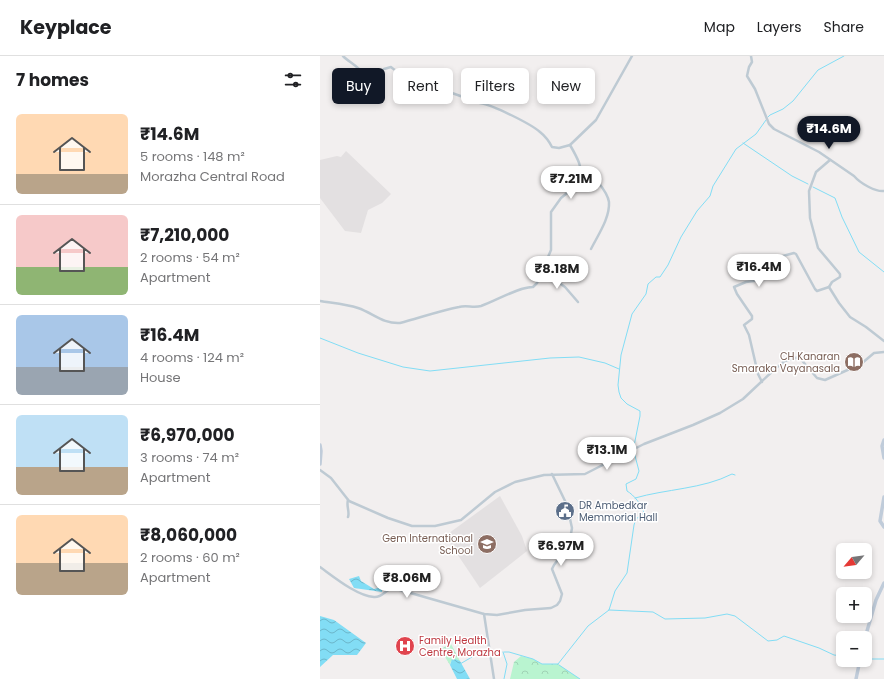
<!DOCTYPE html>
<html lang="en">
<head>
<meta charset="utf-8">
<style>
	:root { --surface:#fff; --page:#f6f6f6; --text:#202124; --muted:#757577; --line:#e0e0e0; --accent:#111827 }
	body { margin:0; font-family:Poppins,sans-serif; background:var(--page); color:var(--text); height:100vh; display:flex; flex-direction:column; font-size:15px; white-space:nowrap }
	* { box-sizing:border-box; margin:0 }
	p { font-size:13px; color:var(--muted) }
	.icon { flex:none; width:22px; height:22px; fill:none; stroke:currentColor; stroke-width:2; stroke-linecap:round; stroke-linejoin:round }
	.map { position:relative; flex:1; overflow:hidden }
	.sheet { display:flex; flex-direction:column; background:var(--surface); width:320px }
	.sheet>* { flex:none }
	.banner { position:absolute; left:12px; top:12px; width:380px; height:36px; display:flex; gap:8px }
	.needle { width:26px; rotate:241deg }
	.buttons { position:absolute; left:516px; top:487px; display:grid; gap:8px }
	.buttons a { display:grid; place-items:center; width:36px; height:36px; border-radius:6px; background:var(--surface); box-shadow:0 2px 6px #0003; font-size:20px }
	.price { position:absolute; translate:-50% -34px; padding:0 9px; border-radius:14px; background:#fff; color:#222; font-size:13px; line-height:26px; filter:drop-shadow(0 1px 2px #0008) }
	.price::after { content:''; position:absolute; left:50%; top:24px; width:12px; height:9px; margin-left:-6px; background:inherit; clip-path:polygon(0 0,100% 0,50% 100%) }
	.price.current { background:var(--accent); color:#fff }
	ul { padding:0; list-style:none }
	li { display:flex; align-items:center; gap:12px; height:100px; padding:0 16px }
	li+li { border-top:1px solid var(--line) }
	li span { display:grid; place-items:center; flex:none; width:112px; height:80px; border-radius:6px; color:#555 }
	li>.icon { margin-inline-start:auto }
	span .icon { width:48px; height:48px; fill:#fffc; stroke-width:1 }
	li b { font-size:17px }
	h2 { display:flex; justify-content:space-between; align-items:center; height:48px; padding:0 16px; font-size:17px }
	.chip { padding:0 14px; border-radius:6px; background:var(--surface); box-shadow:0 2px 6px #0003; font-size:14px; line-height:36px }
	.chip.current { background:var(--accent); color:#fff }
	header { display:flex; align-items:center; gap:24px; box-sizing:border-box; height:56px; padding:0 20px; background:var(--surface); border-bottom:1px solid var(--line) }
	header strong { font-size:19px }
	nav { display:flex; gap:22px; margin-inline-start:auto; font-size:14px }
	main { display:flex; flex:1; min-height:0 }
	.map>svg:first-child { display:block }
	.education { fill:#e3e0e1 }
	.forest { fill:url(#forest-crowns) }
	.wetland { fill:url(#wetland-marsh) }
	.water { fill:url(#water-waves) }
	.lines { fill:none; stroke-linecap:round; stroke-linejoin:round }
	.stream { stroke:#82ddf5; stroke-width:1 }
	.street { stroke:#becad3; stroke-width:2.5 }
	.secondary { stroke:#c0ccda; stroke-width:3.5 }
	.labels { text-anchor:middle; stroke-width:3; stroke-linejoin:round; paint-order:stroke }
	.education-label { font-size:10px; fill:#785e54; stroke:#fff; text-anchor:end }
	.service-label { font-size:10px; fill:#4e5e75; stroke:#fff; text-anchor:start }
	.health-label { font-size:10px; fill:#be3a42; stroke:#fff; text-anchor:start }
</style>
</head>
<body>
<header>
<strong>Keyplace</strong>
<nav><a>Map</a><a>Layers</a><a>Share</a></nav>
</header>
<main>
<section class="sheet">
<h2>7 homes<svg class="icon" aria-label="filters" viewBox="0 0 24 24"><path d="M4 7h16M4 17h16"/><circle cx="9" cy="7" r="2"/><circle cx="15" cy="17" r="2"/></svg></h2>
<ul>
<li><span style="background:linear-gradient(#ffd9b3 75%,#b9a48a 0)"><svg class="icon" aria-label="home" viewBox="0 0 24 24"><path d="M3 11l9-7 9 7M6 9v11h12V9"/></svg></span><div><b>₹14.6M</b><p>5 rooms · 148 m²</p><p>Morazha Central Road</p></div></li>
<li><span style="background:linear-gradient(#f6c9c9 65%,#8fb573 0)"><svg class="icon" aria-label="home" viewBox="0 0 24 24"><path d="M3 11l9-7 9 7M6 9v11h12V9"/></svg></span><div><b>₹7,210,000</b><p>2 rooms · 54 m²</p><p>Apartment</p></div></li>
<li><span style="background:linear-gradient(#a9c7e8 65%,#9aa5b1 0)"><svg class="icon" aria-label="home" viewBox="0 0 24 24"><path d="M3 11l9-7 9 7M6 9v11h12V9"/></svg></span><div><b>₹16.4M</b><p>4 rooms · 124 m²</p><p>House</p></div></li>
<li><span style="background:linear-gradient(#bfe0f5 65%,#b9a48a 0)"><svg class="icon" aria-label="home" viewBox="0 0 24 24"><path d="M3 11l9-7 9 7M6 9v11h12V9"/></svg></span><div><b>₹6,970,000</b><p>3 rooms · 74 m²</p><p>Apartment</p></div></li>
<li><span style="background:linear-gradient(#ffd9b3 60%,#b9a48a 0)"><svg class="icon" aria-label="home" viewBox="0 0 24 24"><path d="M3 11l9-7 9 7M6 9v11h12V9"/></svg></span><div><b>₹8,060,000</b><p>2 rooms · 60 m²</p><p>Apartment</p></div></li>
</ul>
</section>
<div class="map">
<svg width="564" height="623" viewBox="0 0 564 623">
	<defs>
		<pattern id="forest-crowns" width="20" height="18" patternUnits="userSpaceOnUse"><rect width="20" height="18" fill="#b9f4d0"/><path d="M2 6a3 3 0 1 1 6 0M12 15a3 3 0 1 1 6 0" fill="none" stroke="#a0d3b5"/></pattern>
		<pattern id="wetland-marsh" width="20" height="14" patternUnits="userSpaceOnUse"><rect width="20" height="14" fill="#b9f4d0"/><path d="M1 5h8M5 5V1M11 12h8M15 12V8" fill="none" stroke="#a0d3b5"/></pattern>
		<pattern id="water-waves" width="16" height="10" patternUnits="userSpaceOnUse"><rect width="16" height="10" fill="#82ddf5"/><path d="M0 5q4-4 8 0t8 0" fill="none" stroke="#6cb6ca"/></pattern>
	</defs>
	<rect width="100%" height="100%" fill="#f2efef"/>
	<g class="education">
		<path d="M26,95l45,43 -9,9 -14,7 -7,23 -16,-2 -25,-33v-38l17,-4 4,1z"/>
		<path d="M180,440l22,40 5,15 -47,37 -35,-52z"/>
	</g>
	<path class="forest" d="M201,600l12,3 9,5h16l22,15h-70l4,-17z"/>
	<path class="wetland" d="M131,588l9,17h-9l-1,4 -10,-16z"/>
	<g class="water">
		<path d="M39,520l2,5 13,8 8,-2v5l-28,-4 -5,-9z"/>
		<path d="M0,560l14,4 32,23 -9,12h-24l-13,12z"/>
		<path d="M132,603l2,1 1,-1 5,2 10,18h-13l-7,-14z"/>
	</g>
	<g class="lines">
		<g class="stream">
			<path d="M448,61l2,-2 13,-6 10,-8 25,-31 26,-14"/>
			<path d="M423,87l49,33 16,8"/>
			<path d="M493,131l22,11 7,19 17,35 25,20"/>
			<path d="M0,282l38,15 45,14 27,4 120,-13 29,-1 26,6 14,6"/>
			<path d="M314,390l6,-30v-5l-13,-7 -6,-6 -2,-6 -1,-7 3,-30 11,-41 14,-20 2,-10 8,-7h4l8,-12 13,-28 16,-26 13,-15 3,-10 23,-37 20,-15 10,-14"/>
			<path d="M315,442c31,-9 68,-9 97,-24l3,1"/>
			<path d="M289,554l44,2 12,7 40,-1 22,-4 8,2 33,25 9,-1 7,-4 35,12 15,7 9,1"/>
			<path d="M183,596l4,12 -3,15"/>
			<path d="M184,596h5l24,7 9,5h16l30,-38 21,-16 6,-19 12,-18 7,-48 2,-6 8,-6c-2,-8 -10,-18 -17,-22l-1,-7 10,-5 3,-8 -5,-19"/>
			<path d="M162,597l6,-1"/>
			<path d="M545,603h19"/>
			<path d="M140,608l12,-7"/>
			<path d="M239,609l21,14"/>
		</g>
		<g class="street">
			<path d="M431,0l1,6 -3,5 -2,9 8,13 14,35 5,5 45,23 35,24c6,7 21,16 30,15"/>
			<path d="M250,89l26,-25 36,-64"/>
			<path d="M510,104l-14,12 -7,19 1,27 8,30 22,26v3l-8,5 -3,5 10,16 11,14 16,10 18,14"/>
			<path d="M263,120c7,-2 11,0 15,6 4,5 10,13 11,20 1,16 -11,33 -18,47"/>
			<path d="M222,215l23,16 13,15"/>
			<path d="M0,245c12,2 26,3 38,7 15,5 25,16 42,15 19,-5 39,-12 59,-16 7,-2 15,1 22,-1 15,-5 37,-19 52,-19l4,-4 14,-33v-38l10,-14 16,-13 5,-3c1,-14 -5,-25 -12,-37l-11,3 -7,-1c-3,-6 -7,-11 -12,-15 -9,-8 -47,-27 -60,-29l-42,-15 -20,-11c-11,4 -18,-3 -27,-10l-7,2 -12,9c-7,-2 -8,-4 -13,-9 -5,-5 -11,-8 -16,-13"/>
			<path d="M442,326l-4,-8 -9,-39 -5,-10 8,-6v-3l-15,-22 -3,-7 12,-5 15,-2 -1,-19 5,-3 14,-1 15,-4 2,1 19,35 2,2 12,-4"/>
			<path d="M0,414l11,8 18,23 39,17 24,8h23l26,-6 34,-28 20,-10 29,-7 41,-1 59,-30 49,-19 27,-12 23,-14 33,-31 9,-7 14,-4 18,21 8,2 36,-16 13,-11 10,-1"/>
			<path d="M28,461c2,-5 -2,-11 0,-17"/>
			<path d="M0,511c14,10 37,29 54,30 8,1 12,-8 19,-9l91,26 13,1 28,-5 26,-2 6,-3 3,-4 2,-7 -10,-25 2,-4 15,-20 3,-17 -5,-23 -15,-31"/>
			<path d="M164,558l10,65"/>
		</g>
		<g class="secondary">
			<path d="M564,384l-2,6 2,12"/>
			<path d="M0,389l1,6 -1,13"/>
			<path d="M564,441l-4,24 4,6"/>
			<path d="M545,582l11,-38 8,-17"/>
			<path d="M536,623l4,-19"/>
		</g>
	</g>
	<defs>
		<g id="library-disc" transform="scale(1)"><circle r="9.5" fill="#8d6e63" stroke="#fff"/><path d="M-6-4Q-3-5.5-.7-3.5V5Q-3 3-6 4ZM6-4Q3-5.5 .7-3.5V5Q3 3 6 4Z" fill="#fff"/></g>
		<g id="civic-disc" transform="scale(1)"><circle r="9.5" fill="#5c6f8a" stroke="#fff"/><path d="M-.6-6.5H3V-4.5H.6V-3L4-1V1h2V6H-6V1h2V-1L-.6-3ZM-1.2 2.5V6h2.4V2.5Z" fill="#fff"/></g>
		<g id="school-disc" transform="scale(1)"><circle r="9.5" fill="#8d6e63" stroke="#fff"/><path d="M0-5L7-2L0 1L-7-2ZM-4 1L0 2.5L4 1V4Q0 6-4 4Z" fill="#fff"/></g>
		<g id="hospital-disc" transform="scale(1)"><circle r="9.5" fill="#e0444e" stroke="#fff"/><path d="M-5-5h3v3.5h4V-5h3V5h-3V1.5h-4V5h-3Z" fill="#fff"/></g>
	</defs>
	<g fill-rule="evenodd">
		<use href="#library-disc" x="534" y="306"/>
		<use href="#civic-disc" x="245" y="455"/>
		<use href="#school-disc" x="167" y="488"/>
		<use href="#hospital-disc" x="85" y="590"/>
	</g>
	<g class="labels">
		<g class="education-label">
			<text x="520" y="304">CH Kanaran<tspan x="520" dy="12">Smaraka Vayanasala</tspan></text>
			<text x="153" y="486">Gem International<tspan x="153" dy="12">School</tspan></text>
		</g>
		<g class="service-label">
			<text x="259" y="453">DR Ambedkar<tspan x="259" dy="12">Memmorial Hall</tspan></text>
		</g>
		<g class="health-label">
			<text x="99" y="588">Family Health<tspan x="99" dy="12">Centre, Morazha</tspan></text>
		</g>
	</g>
</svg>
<div class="buttons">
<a><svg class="needle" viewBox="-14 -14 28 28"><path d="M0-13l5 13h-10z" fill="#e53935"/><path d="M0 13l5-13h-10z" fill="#757577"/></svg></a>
<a>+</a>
<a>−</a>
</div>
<b class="price current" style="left:509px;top:94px">₹14.6M</b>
<b class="price" style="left:251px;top:144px">₹7.21M</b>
<b class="price" style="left:439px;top:232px">₹16.4M</b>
<b class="price" style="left:237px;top:234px">₹8.18M</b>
<b class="price" style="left:287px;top:415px">₹13.1M</b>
<b class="price" style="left:241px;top:511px">₹6.97M</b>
<b class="price" style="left:87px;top:543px">₹8.06M</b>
<div class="banner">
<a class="chip current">Buy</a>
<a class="chip">Rent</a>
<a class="chip">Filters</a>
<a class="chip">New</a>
</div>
</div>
</main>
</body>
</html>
